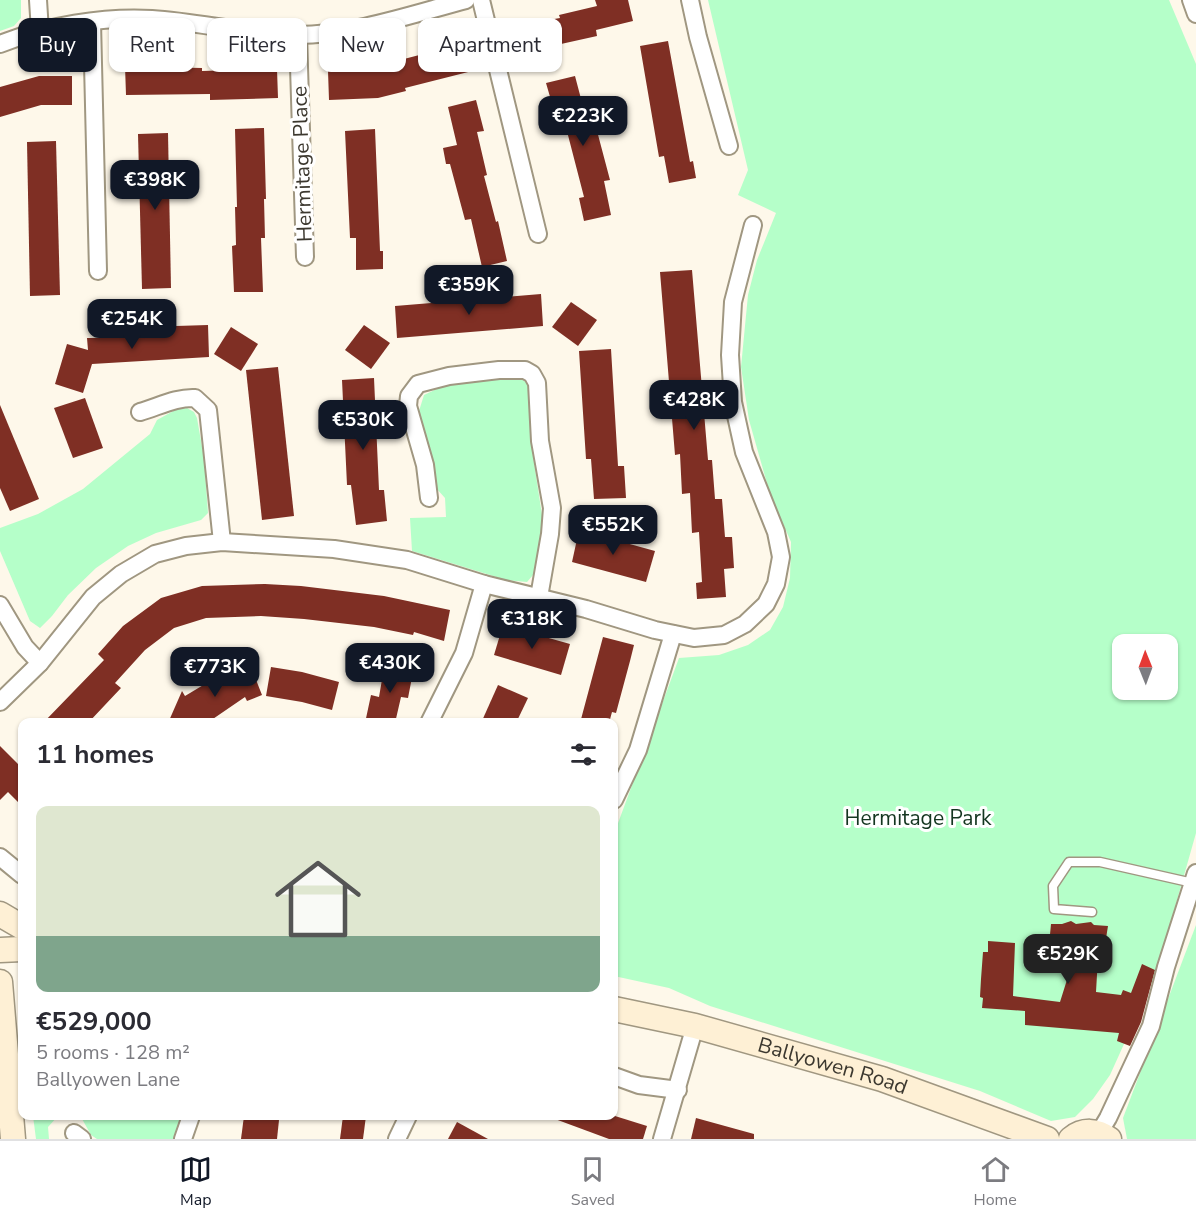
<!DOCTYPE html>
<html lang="en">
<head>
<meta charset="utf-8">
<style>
	:root { --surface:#fff; --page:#f2f2f3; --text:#2b2b33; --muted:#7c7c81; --line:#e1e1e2; --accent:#111827 }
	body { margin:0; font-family:"Nunito Sans",sans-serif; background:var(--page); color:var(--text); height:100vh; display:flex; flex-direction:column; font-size:22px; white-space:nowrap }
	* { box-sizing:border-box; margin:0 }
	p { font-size:20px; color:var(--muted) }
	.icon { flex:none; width:33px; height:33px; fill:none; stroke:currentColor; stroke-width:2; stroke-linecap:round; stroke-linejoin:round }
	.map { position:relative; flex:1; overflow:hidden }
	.sheet { position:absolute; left:18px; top:718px; width:600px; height:402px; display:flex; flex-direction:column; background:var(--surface); border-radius:12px; box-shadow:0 2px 4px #0004 }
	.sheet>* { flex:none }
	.guide { position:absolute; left:18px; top:18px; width:600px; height:54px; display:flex; gap:12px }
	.needle { width:39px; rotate:359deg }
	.fabs { position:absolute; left:1112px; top:634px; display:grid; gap:12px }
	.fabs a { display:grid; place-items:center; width:66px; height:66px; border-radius:12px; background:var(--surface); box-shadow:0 2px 4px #0004; font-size:30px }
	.price { position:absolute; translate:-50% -51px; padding:0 14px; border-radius:12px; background:var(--accent); color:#fff; font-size:20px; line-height:39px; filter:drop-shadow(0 2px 3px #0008) }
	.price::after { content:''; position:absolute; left:50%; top:36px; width:18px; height:14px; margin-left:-9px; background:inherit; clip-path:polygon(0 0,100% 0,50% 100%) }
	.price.selected { background:#222; color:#fff }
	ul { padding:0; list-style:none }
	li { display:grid; align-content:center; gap:12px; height:318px; padding:0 18px }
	li span { display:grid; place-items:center; height:186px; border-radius:12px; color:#555 }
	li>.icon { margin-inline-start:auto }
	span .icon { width:108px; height:108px; fill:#fffc; stroke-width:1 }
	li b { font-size:26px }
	h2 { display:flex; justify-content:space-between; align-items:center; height:72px; padding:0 18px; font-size:26px }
	.tag { padding:0 21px; border-radius:12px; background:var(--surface); box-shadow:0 2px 4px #0004; font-size:21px; line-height:54px }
	.tag.selected { background:var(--accent); color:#fff }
	.tab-bar { display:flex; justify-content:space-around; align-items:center; height:84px; border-top:2px solid var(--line); background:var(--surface); font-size:16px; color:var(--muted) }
	.tab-bar a { display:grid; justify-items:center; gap:3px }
	.tab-bar .selected { color:var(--accent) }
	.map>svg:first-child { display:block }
	.green { fill:#b5ffc9; fill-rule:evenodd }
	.building { fill:#7f2f24 }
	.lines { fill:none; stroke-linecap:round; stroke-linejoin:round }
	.lane-casing { stroke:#a09781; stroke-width:11 }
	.street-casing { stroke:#a09781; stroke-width:20 }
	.secondary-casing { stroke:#a09781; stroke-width:27 }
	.lane { stroke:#fff; stroke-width:8 }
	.street { stroke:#fff; stroke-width:16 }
	.secondary { stroke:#fef0d5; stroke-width:24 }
	.labels { text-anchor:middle; stroke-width:6; stroke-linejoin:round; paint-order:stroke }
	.street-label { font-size:21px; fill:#3c382f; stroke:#fff }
	.park-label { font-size:21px; fill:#143620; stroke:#fff }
</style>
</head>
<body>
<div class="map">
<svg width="1196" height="1139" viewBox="0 0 1196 1139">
	<rect width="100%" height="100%" fill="#fef8ea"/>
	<g class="green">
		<path d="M0,0h21v18l-7,8 -14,5z"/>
		<path d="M708,0h461l27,64v769l-39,138 -47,104 -17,24 -18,18 -24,4 -71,-30 -270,-85 -41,-18 -55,-12v-142l65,-176 40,-3 29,-10 22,-15 13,-23 7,-29 1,-36 -21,-48 -21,-74 -8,-53 7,-72 9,-35 19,-47 -38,-18 10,-25zM1122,645h45v45h-45z"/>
		<path d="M499,379h22l8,5 2,59 11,72 -3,53 -12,14 -21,-2 -94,-29 -2,-33 36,-1 -1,-19 -9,-10 -17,-77 5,-16 19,-9z"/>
		<path d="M187,408l7,4 3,6 7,40 4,55 -7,7 -45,13 -28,13 -32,22 -28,27 -16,21 -12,12 -10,-7 -30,-70v-23l38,-14 45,-25 67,-55 7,-14 20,-11z"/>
		<path d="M1196,925v214h-69l-4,-21z"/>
		<path d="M33,1116h25l-10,11 1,12h-13z"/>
		<path d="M75,1116h109l-10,23h-77l-6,-4 -10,-18z"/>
	</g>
	<g class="building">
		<path d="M595,0h33l5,21 -37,9 1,6 -72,16 -5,-27 40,-7 -1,-3 38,-9z"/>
		<path d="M473,41l7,28 -75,19 1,3 -28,7 -49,2 -1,-29 44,-2 33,-7 -1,-3z"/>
		<path d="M668,41l22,121 3,-1 3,17 -27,5 -5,-27 -5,1 -19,-111z"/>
		<path d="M157,64v3l45,1v3l75,-2 1,29 -68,2v-6l-84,1 -1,-29z"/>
		<path d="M39,76h33v29h-31l-41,12v-30z"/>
		<path d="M575,76l10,38 7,-2 18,68 -6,1 7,34 -27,6 -5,-23 5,-1 -22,-85 -7,2 -9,-31z"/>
		<path d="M476,100l8,31 -7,1 10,43 -3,1 12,46 2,-1 9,40 -25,6 -11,-48 -6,1 -15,-56h-4l-3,-16 14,-3 -9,-38z"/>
		<path d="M264,128l2,71h-2l1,39h-4l2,54h-29l-2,-46 4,-1 -1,-38h2l-2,-78z"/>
		<path d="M375,129l5,122h3v18l-27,1v-32h-6l-5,-107z"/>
		<path d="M168,133l3,155 -29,1 -4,-155z"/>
		<path d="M56,141l4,154 -30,1 -3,-154z"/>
		<path d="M692,270l16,190h4l3,39h7l3,38h7l2,31 -10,1 2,28 -29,2 -1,-16 6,-1 -3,-50 -7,1 -2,-40 -8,1 -2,-40 -5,1 -15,-183z"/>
		<path d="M541,294l2,32 -146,12 -2,-32z"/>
		<path d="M571,302l26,18 -19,26 -26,-19z"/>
		<path d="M208,325l1,32 -117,7 -9,29 -28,-9 12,-40 21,6 -1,-12h12l-1,-7 46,-4z"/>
		<path d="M364,325l26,18 -19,26 -26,-19z"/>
		<path d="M231,327l27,17 -17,27 -27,-17z"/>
		<path d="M611,349l7,117h6l2,32 -32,1 -3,-40h-5l-7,-108z"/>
		<path d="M278,367l16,149 -32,4 -16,-150z"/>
		<path d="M374,378l5,112h5l3,31 -31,4 -5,-40h-4l-5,-105z"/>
		<path d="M85,398l18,50 -30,10 -19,-50z"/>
		<path d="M0,405l39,94 -29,12 -10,-23z"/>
		<path d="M579,530l76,21 -9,31 -74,-20z"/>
		<path d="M265,584l36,2 83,10 66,14 -6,31 -30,-9 -1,3 -39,-8 -70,-8 -43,-3 -55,2 -32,10 -29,22 -30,33 6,5 -33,35h-45l61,-63 -6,-6 25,-28 38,-28 41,-12z"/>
		<path d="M503,625l67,19 -9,31 -67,-20z"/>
		<path d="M603,637l31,8 -4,16 -14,52 -4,-1 -3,11h-29z"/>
		<path d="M385,662l29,5 -6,31 -7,-1 -6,26h-30l6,-28 8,2z"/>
		<path d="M251,667l11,28 -15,6 -2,-4 -38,26h-39l14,-32 3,5 25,-15 2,2z"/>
		<path d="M271,667l31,5 37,10 -7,28 -30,-8 -36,-6z"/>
		<path d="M498,685l30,13 -12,25h-35z"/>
		<path d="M0,746l22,22v38l-14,-14 -8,8z"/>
		<path d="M1071,921l5,3 15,-2 3,3 14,1 -5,31h-5l-2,35 25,3 2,-5 8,3 11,-29 13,6 -14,52 -11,24 -13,-5 2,-8 -94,-8v-14l-43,-3 1,-10 -3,-1 1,-18 2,-27h5v-11l27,2 -2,53 47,6 11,-35 -19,1v-12h-4l3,-32h11z"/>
		<path d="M244,1116l35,4 -2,19h-36z"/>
		<path d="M343,1116h23l-3,23h-23z"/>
		<path d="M555,1116h60l32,10 -4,13h-34l-54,-20z"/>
		<path d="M696,1118l58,16v5h-63z"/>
		<path d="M457,1122l31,17h-40z"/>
	</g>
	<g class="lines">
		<g class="lane-casing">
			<path id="lane" d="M1092,912l-38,-3 -1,-23 16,-24h31l93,21"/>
		</g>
		<g class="street-casing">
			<g id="street">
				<path d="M38,0l2,31"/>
				<path d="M481,0l57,234"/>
				<path d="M690,0l8,37 31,109"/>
				<path d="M1191,0l5,14"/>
				<path d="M92,22l6,249"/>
				<path d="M298,35l7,222"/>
				<path d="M0,44c45,-18 104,-28 152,-25 49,3 96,16 145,16 55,0 116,-21 169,-35"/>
				<path d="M140,412c18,-5 36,-15 55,-14l13,12 14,132"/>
				<path d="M429,498l-4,-33 -17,-59 1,-10 9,-12 31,-8 50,-6h26l7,4 5,9 3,58 12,67 -2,26 -11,63"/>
				<path d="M0,605l25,42 15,16"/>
				<path d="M0,702l40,-39 53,-66 28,-23 34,-20 31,-8 36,-4 112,7 73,11 77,24 102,25 69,21 39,8 30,-3 21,-11 21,-20 10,-20 5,-27 -5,-25 -32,-80 -11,-50 -3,-47 3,-53 20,-77"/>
				<path d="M429,723l35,-70 20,-69"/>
				<path d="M614,800l24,-50 35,-116"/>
				<path d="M0,857l22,18"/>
				<path d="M614,1076l25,9 39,5"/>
				<path d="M74,1133l8,6"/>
				<path d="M1099,1133l9,-15 43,-92 15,-59 30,-94"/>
				<path d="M183,1139l8,-23"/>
				<path d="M397,1139l11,-23"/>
				<path d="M662,1139l33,-113"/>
			</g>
		</g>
		<g class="secondary-casing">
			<g id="secondary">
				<path d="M0,914l22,13"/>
				<path d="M0,950l22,-1"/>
				<path d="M0,982l13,157"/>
				<path id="s1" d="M614,1009l81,17 187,53 165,60"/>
				<path d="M1071,1139c12,-10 26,-9 38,0"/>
			</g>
		</g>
		<use href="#lane" class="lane"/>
		<use href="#street" class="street"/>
		<use href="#secondary" class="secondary"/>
	</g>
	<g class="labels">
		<g class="street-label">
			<text transform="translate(302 164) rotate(-92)" y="7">Hermitage Place</text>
			<text dy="7" stroke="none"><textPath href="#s1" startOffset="226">Ballyowen Road</textPath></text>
		</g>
		<g class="park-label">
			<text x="918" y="825">Hermitage Park</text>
		</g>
	</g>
</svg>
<div class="fabs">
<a><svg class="needle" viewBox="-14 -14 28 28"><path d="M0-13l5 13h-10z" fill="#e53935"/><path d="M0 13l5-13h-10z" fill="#7c7c81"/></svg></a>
</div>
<b class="price" style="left:583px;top:147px">€223K</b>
<b class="price" style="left:155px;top:211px">€398K</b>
<b class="price" style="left:469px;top:316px">€359K</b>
<b class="price" style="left:132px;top:350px">€254K</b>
<b class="price" style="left:694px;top:431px">€428K</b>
<b class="price" style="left:363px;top:451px">€530K</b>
<b class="price" style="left:613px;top:556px">€552K</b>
<b class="price" style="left:532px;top:650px">€318K</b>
<b class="price" style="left:390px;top:694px">€430K</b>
<b class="price" style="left:215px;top:698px">€773K</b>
<b class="price selected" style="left:1068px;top:985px">€529K</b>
<div class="guide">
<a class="tag selected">Buy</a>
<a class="tag">Rent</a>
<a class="tag">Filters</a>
<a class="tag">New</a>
<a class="tag">Apartment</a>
</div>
<section class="sheet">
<h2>11 homes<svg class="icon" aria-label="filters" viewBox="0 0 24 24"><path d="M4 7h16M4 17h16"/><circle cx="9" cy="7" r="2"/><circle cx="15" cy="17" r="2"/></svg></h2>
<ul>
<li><span style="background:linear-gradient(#dfe7d0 70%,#7fa58c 0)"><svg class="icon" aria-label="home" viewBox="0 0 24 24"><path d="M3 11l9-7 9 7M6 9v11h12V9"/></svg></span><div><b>€529,000</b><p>5 rooms · 128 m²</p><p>Ballyowen Lane</p></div></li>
</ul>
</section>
</div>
<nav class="tab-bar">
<a class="selected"><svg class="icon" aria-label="map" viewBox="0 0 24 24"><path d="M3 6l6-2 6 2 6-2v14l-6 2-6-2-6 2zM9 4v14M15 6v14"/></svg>Map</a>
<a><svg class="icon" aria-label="saved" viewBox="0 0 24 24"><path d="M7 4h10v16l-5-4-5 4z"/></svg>Saved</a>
<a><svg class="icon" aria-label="home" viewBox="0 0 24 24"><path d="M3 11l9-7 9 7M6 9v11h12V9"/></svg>Home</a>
</nav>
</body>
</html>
